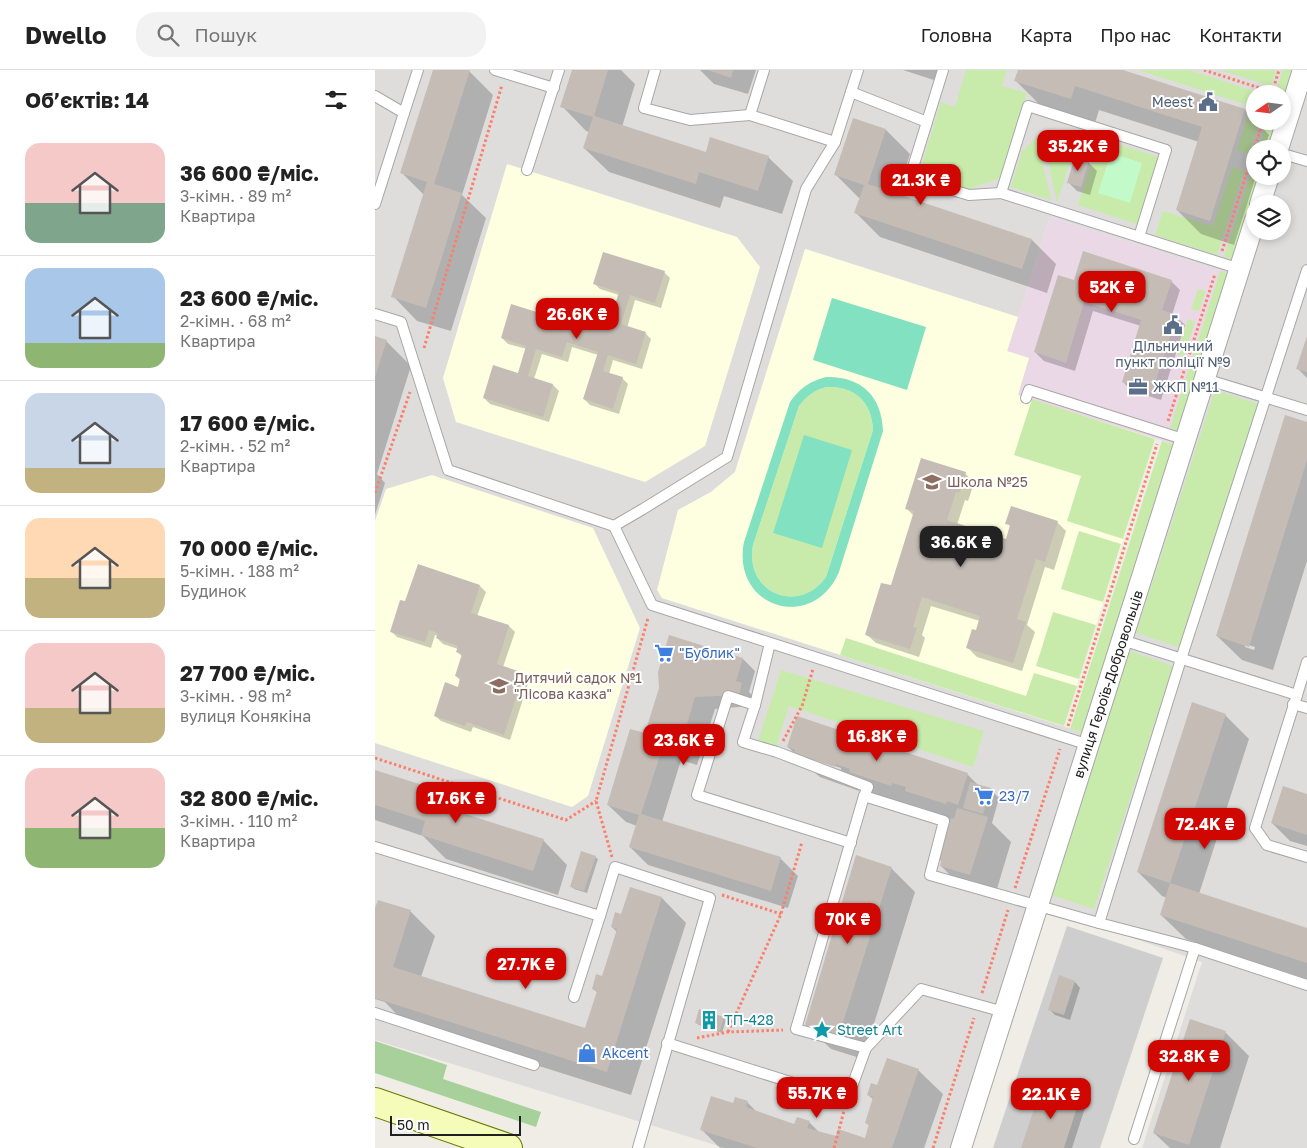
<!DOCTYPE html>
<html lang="uk">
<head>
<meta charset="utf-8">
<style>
	:root { --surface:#fff; --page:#f2f2f2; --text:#222; --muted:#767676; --line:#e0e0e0; --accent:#cf0700 }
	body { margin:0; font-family:"Golos Text",sans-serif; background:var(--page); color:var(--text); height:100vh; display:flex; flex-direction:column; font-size:19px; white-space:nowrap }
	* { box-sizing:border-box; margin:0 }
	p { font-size:16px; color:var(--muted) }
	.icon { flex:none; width:28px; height:28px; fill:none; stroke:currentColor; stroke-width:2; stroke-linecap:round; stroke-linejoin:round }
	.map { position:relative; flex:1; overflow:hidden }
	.details { display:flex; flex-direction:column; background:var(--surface); width:375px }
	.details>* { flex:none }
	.needle { width:32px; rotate:256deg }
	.tools { position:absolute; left:871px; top:15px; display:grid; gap:10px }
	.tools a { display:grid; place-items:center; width:45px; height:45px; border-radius:50%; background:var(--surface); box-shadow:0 2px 8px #0003; font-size:25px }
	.scale { position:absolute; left:15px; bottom:12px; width:131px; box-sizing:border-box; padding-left:5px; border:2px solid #202020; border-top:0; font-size:14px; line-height:18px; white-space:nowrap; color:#202020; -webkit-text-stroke:4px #fff; paint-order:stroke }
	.price { position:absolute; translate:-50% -42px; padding:0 11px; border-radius:10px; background:var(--accent); color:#fff; font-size:16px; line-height:32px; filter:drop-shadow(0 1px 2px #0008) }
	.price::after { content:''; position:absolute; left:50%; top:30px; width:15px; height:11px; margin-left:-8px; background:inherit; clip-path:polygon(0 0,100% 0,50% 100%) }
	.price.selected { background:#222; color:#fff }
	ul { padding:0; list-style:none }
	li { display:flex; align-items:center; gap:15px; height:125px; padding:0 25px }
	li+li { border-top:1px solid var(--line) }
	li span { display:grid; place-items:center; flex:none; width:140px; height:100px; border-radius:15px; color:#555 }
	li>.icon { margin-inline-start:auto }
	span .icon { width:60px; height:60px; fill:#fffc; stroke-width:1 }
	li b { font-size:21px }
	h2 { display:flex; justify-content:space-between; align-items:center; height:60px; padding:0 25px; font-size:21px }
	header { display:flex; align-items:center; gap:30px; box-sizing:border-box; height:70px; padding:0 25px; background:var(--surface); border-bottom:1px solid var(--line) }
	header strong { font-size:24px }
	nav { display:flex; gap:28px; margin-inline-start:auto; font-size:18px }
	.search { width:350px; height:45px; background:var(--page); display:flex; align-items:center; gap:12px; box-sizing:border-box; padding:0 18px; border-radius:20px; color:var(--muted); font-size:19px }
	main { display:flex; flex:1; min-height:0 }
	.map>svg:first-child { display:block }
	.residential { fill:#dedddc }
	.industrial { fill:#ead8e6 }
	.education { fill:#feffe0 }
	.religious { fill:#cecece }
	.grass { fill:#c8ebab }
	.forest { fill:#a8d09a }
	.park { fill:#c2fbc9 }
	.pitch { fill:#82e1c0; fill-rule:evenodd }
	.shadow { fill:#0003; fill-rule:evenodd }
	.building { fill:#c5bdb5 }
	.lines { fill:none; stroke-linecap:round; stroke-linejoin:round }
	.lane-casing { stroke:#a7a7a7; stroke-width:12 }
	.street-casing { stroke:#a7a7a7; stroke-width:22 }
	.secondary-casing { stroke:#697a03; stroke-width:30 }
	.path { stroke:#fc7f6b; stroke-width:3; stroke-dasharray:2.5 2.5; stroke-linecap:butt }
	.lane { stroke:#fff; stroke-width:10 }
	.street { stroke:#fff; stroke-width:20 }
	.secondary { stroke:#f5fbb9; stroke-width:28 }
	.labels { text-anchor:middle; stroke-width:4; stroke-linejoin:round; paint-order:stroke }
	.service-label { font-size:14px; fill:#4e5e75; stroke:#fff; text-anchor:end }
	.education-label { font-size:14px; fill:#785e54; stroke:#fff; text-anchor:start }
	.shop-label { font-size:14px; fill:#366cbe; stroke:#fff; text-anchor:start }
	.street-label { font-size:14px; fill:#202020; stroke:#fff }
	.culture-label { font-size:14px; fill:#0d838f; stroke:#fff; text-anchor:start }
</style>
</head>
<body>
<header>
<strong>Dwello</strong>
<div class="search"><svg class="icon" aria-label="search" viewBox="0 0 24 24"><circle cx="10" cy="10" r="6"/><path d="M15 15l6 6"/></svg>Пошук</div>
<nav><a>Головна</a><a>Карта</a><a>Про нас</a><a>Контакти</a></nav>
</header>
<main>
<section class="details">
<h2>Об’єктів: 14<svg class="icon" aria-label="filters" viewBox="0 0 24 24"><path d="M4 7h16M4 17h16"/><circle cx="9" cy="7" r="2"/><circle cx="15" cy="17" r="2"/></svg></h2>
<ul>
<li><span style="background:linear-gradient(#f6c9c9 60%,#7fa58c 0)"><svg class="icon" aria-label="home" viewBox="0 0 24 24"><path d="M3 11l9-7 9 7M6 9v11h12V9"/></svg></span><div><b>36 600 ₴/міс.</b><p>3-кімн. · 89 m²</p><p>Квартира</p></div></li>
<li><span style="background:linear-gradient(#a9c7e8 75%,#8fb573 0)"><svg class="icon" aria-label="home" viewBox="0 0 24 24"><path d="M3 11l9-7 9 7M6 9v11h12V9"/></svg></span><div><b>23 600 ₴/міс.</b><p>2-кімн. · 68 m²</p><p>Квартира</p></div></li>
<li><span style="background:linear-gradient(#c9d6e8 75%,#c2b280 0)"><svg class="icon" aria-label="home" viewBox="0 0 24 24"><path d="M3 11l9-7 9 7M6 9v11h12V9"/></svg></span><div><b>17 600 ₴/міс.</b><p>2-кімн. · 52 m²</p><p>Квартира</p></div></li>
<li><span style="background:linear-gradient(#ffd9b3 60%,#c2b280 0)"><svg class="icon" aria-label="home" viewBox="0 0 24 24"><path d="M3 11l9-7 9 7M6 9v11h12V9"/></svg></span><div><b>70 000 ₴/міс.</b><p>5-кімн. · 188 m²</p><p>Будинок</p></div></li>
<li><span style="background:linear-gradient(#f6c9c9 65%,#c2b280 0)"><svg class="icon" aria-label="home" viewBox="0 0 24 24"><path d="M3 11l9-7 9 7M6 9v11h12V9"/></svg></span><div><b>27 700 ₴/міс.</b><p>3-кімн. · 98 m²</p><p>вулиця Конякіна</p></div></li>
<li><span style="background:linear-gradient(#f6c9c9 60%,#8fb573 0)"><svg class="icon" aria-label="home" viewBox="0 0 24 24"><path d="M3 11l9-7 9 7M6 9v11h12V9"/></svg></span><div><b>32 800 ₴/міс.</b><p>3-кімн. · 110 m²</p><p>Квартира</p></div></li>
</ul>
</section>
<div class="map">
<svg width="932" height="1078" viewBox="0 0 932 1078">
	<rect width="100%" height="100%" fill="#f0ede6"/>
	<g class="residential">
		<path d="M0,0h919l-11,24h-28v27h23l-8,28h-15v27l-25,98 -180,-57 -32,100 -212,-68 -71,223 -24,20 -33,18 -16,88 422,135 -131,415h-228l-350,-108z"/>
		<path d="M932,11v1067h-165l60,-186 -156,-54 214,-677h23v-27h-15l9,-28h6v-17z"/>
	</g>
	<path class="industrial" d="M675,147l180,57 -54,171 -159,-50 -10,-44z"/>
	<g class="education">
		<path d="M132,94l230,73 23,30 -55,179 -60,36 -189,-60 -13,-44z"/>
		<path d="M430,179l213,68 -11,34 22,7 -11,37 137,44 -91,287 -402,-128 -5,-8 21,-80 33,-18 24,-20z"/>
		<path d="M57,405l161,53 47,100 -52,168 -16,11 -197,-64v-222l11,-32z"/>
	</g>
	<path class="religious" d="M692,856l96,32 -63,190h-107z"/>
	<g class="grass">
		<path d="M591,0h41l-5,16 25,7 -27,85 -31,11 -50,-16 22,-71 14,5z"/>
		<path d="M763,0h51l74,24h-8v27h5l-11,33 -12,-4 14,-44z"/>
		<path d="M845,0h56l-5,16z"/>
		<path d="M908,0h11l-11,38v-14h-8z"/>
		<path d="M892,51h11l-8,28h-12z"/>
		<path d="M699,60l84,27 -21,67 -59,-19 15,-46 -20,-6 -16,49 -15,-67 13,-4z"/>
		<path d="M662,67l14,63 -40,-13 11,-36z"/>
		<path d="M880,89v17h6l-27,84 -10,-3z"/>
		<path d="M857,97l12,4 -27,84 -62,-20 8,-24 50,15z"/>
		<path d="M845,201l10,3 -50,158 -10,-4z"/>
		<path d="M823,219l8,2 -7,20 -8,-2z"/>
		<path d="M813,249l7,3 -11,34 -7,-2z"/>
		<path d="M452,317c28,-1 45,15 46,43l-47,147c-28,39 -82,15 -73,-32l46,-139c8,-10 15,-16 28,-19z"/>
		<path d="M840,320l43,14 -79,243 -43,-14z"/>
		<path d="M657,329l123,40 -32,100 -56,-18 14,-45 -67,-21z"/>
		<path d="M787,371l14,4 -92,288 -14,-4z"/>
		<path d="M704,461l42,13 -18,58 -42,-13z"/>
		<path d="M678,542l43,13 -17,54 -43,-13z"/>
		<path d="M471,568l180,58 8,-23 43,13 -13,40 -224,-71z"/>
		<path d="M755,581l43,15 -79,243 -43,-14z"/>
		<path d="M406,600l203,61 -11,36 -184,-61 -13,41 -18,-6z"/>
	</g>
	<path class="forest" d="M0,971l72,24 -4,14 98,33 -5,15 -161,-54z"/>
	<path class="park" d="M736,83l31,10 -12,40 -32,-10z"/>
	<g class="pitch">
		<path d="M457,228l94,29 -19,63 -94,-30z"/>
		<path d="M451,307c35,-1 56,19 57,54l-44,141c-26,61 -108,36 -95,-30l46,-140c10,-14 20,-21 36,-25zM452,317c28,-1 45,15 46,43l-47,147c-28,39 -82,15 -73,-32l46,-139c8,-10 15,-16 28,-19z"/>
		<path d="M429,365l48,15 -30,98 -49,-15z"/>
	</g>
	<g class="shadow">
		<path d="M59,0l35,1 24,24 -31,100 24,23 -35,113 -34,-10 -24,-25 31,-101 -22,-22z"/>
		<path d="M198,0h48l14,14 -13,43 85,27 61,3 25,24 -11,33 -58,-18 -4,12 -111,-36 -25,-24 5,-16 -3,-1 -24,-25z"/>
		<path d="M325,0h56l-8,24 -34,-10z"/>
		<path d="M528,0h44l-4,13z"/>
		<path d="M644,0h100l126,40 24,25 -5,14h-9l1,27 -22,69 -33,-11 -24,-24 22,-68 -100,-32 -4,13 -55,-18 -24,-24z"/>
		<path d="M479,49l32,11 24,24 -13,41 135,45 24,24 -9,29 -167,-56 -24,-24 4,-14 -25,-25z"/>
		<path d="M713,92l9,9 -7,24 -13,-4 -9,-9z"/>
		<path d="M289,202l6,6 -9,30 -26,-8 -8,28 18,5 6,6 -9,30 -29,-9 -4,14 13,4 6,6 -9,30 -29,-9 -6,-6 14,-44 -26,-8 -4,15 -26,-8 -8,25 19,6 6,6 -10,31 -59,-18 -6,-6 35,-23 8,-26 -19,-5 -6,-6 71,-13 37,-3 9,-27 -19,-6 -6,-6z"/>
		<path d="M796,211l9,9 -8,25 4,1 9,9 -24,75 -29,-9 -9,-9 18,-56 -48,-15 -18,60 -31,-10 -9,-9 40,-70z"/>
		<path d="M0,268l11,3 25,25 -34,108 8,9 -10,32z"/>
		<path d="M932,269v39l-9,-9z"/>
		<path d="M932,353v138l-34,109 -31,-10 -25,-24zM870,574l10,3 -1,3 -9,-3z"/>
		<path d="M590,403l9,10 -6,18 -3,-1 -8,25 50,16 4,-14 -4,-4 50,-1 9,9 -12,39 -9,-3 -18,58 8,7 -13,39 -45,-14 -9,-9 9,-17 3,-10 -49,-15 -9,29 3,3 -6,19 -43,-14 -10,-9 25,-47 23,-71 -8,-8z"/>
		<path d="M105,516l6,6 -9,24 32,10 6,6 -12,35 20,7 6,6 -19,60 -37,-13 -2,5 -30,-11 -6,-5 23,-28 3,-7 -5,-5 7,-19 -6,-5 1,-3 -15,-5 -6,-6 1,-2 -3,-1 -4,13 -34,-11 -6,-6 15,-28z"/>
		<path d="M295,567l73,22 12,12 -6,21 5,5 -3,9 -36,3 -18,56 -16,-5 -19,62 118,36 18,18 -10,32 -140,-43 -18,-18 7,-21 -11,-4 -18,-17 38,-70 14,-49z"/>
		<path d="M850,645l24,24 -50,155 108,35v50l-121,-40 -25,-24 6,-17 -5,-2 -24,-24z"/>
		<path d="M423,647l170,58 11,11 11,3 9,9 -7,25 19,19 -17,57 -29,-9 -24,-24 10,-44 -20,-7 -6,-6 -9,-3 -1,3 -40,-13 -5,-5 -10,-4 -1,4 -39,-14 -7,-6 -25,-24zM440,689l26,9v2l-26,-8z"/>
		<path d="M0,701l60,19 22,22 86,28 24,25 -9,30 -112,-36 -23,-23 -48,-16z"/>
		<path d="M932,725v51l-17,-5 -18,-18z"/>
		<path d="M220,787l3,2 -11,34 -13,-4 -3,-3z"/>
		<path d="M516,798l24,24 -52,167 -32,-10 -25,-24z"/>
		<path d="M287,828l24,25 -55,172 -225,-71 -21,-22 -10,-3v-86l35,-2 25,25 -14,41 165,53 12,-37 -5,-4 10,-12 14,-45 -5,-5 10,-11z"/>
		<path d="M700,912l5,6 -10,32 -15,-5 -6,-6z"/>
		<path d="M348,948l3,2 -4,13 -23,-8 -3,-2z"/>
		<path d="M850,962l24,24 -29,92h-50l-16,-15z"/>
		<path d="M543,1000l25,24 -19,54h-204l-19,-19 33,-24 13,-3 11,11 37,12 14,-3 11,11 17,4 28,3 5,-14 -4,-3 8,-23 -6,-5 10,-8z"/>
		<path d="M667,1017l38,12 6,6 -14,43h-50z"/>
	</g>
	<g class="building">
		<path d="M58,0h37l-36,114 28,9 -36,115 -35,-11 36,-115 -27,-9z"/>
		<path d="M197,0h36l-14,46 112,36 4,-15 59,19 -11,35 -59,-19 -3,12 -113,-36 10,-31 -33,-10z"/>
		<path d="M333,0h25l-2,8z"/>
		<path d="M643,0h105l122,39 -35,112 -34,-11 26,-83 -127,-41 -4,13 -57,-18z"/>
		<path d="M478,48l33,11 -18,55 164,55 -10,30 -168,-56 10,-28 -30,-10z"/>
		<path d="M700,86l14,5 -8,26 -14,-4z"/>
		<path d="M708,181l89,29 -10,30 15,5 -25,77 -30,-10 19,-62 -57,-18 -18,61 -32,-11 24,-77 16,5z"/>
		<path d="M228,182l62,19 -10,32 -25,-8 -9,29 25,8 -10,32 -28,-9 -5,16 20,6 -10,32 -30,-10 15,-47 -31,-10 -5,15 -26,-8 -8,27 25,8 -10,33 -60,-19 10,-33 25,8 8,-27 -25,-8 10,-34 61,19 4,-13 34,11 9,-29 -26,-8z"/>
		<path d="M0,266l12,4 -12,37z"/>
		<path d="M932,266v36l-11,-3z"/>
		<path d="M910,345l22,7v38l-58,187 -33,-11z"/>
		<path d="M546,388l45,14 -7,21 -3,-1 -9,28 59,19 4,-14 -5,-1 6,-18 47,15 -13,41 -9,-3 -19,60 9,3 -13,41 -47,-15 6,-19 4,1 4,-14 -58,-19 -9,30 4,1 -7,21 -45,-14 16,-52 10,2 23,-74 -9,-2z"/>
		<path d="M43,494l62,21 -9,28 38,12 -12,39 27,9 -20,62 -37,-13 -2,4 -31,-10 11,-34 13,5 2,-9 -5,-2 7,-22 -6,-2 2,-6 -22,-8 2,-5 -9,-3 -4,12 -35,-10 10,-32 5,1z"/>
		<path d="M294,565l74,23 -7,23 6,2 -3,12 -44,2 -15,51 -16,-5 -23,71 140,43 -10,34 -142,-44 10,-32 -32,-10 23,-76 15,4 14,-45 -1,-16z"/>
		<path d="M817,632l34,12 -56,169 137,45v35l-147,-48 10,-32 -33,-11z"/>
		<path d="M422,646l171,57 -10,32 -11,-4 -1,3 -41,-13 1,-4 -14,-4 -1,3 -42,-14 1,-3 -14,-5 -1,3 -41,-14 1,-3 -8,-3z"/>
		<path d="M0,700l60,19 -4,14 113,36 -11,32 -112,-36 4,-14 -50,-16z"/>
		<path d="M595,712l21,6 -8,26 -20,-6z"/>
		<path d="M908,716l24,8v41l-36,-12z"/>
		<path d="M582,738l31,9 -18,58 -30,-9 1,-5 -2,-1 12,-42 3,1z"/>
		<path d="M206,781l15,5 -12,35 -14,-4z"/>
		<path d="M481,785l36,12 -53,168 -34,-10z"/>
		<path d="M255,817l32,10 -55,175 -232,-74v-90l3,-8 33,10 -18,57 192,61 12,-37 -5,-2 4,-15 6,2 15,-47 -6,-2 4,-15 6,2z"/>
		<path d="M684,905l16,6 -11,34 -16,-5z"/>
		<path d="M324,939l25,8 -4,14 -25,-8z"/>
		<path d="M815,949l36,12 -37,114 -36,-12z"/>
		<path d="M512,988l32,11 -27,79h-135l-57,-18 11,-34 22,7 2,-6 13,4 -2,6 48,17 3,-7 13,4 -3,7 29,8 2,-7 27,9 4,-14 -4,-1 8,-26 -6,-2 4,-12 6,2z"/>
		<path d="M667,1015l38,13 -16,50h-43z"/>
	</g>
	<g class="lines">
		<g class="lane-casing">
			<g id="lane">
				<path d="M120,0l59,18"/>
				<path d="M280,0l-11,38 46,12 60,-5"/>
				<path d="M389,0l-14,45 85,27"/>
				<path d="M483,0l-23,72 -29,47 -79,268 -84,52 -29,17 38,79 437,140"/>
				<path d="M568,0l-33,107 59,18 32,-2 239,76"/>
				<path d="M476,22l76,30"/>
				<path d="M0,26l29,17 -29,91"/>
				<path d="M29,43l14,-43"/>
				<path d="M908,84l24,7"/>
				<path d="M152,100l32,-100"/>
				<path d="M626,123l27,-87 138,44 -27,87"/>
				<path d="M0,244l26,8 47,148 166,56"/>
				<path d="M830,309l102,31"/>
				<path d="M651,328l3,-8 157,50"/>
				<path d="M747,570l175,55 10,-33"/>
				<path d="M395,573l-15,62 -27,-9 -31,99 154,48"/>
				<path d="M922,625l-42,133 12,17 40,12"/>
				<path d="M918,634l14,4"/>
				<path d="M380,635l-12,37 34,10 91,35 -4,9"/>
				<path d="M0,777l225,69 -26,81"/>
				<path d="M225,846l15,-49 95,31 -72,250"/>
				<path d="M724,853l96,25 112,37"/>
				<path d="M0,943l159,52"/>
				<path d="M292,973l180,57 19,-52 55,-59 83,23"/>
				<path d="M491,978l-70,-19 68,-233 80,25 -14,54 169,48 82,-264 126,-389"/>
				<path d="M759,1069l61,-191"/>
			</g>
		</g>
		<g class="street-casing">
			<g id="street">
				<path d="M903,79l25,-79"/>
				<path d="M885,134l9,-28"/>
				<path d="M586,1078l294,-928"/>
			</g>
		</g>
		<g class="secondary-casing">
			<path id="secondary" d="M0,1032l133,46"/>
		</g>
		<g class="path">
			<path d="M829,0l68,22"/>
			<path d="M897,23l7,-23"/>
			<path d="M847,181l41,-130"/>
			<path d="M49,278l78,-263"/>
			<path d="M793,351l47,-147"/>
			<path d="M0,423l35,-101"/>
			<path d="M693,656l89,-282"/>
			<path d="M408,671l19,-35 11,-37"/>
			<path d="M0,688l191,62 30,-19"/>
			<path d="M237,787l-16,-56 52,-183"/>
			<path d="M640,818l45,-139"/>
			<path d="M347,825l59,19"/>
			<path d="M607,923l26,-83"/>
			<path d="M353,962l53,-118 21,-72"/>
			<path d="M322,968l31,-6 55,-2"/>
			<path d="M459,1078l10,-37"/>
			<path d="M558,1078l41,-130"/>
		</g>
		<use href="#lane" class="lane"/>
		<use href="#street" class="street"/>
		<use href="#secondary" class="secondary"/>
	</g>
	<defs>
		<g id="civic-bare" transform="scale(1.5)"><path d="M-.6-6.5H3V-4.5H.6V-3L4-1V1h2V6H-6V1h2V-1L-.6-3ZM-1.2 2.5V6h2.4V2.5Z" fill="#5c6f8a" stroke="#fff" stroke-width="2.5" paint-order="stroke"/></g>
		<g id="office-bare" transform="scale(1.5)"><path d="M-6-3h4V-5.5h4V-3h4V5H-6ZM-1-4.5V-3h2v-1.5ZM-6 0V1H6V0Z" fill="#5c6f8a" stroke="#fff" stroke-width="2.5" paint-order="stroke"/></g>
		<g id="school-bare" transform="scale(1.5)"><path d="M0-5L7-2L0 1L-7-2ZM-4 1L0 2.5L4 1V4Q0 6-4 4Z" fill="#8d6e63" stroke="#fff" stroke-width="2.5" paint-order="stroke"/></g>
		<g id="supermarket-bare" transform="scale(1.5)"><path d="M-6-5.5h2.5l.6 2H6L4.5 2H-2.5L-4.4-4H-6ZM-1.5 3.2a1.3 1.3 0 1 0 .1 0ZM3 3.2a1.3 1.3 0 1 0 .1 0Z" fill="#3f7fe0" stroke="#fff" stroke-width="2.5" paint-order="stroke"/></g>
		<g id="building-bare" transform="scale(1.5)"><path d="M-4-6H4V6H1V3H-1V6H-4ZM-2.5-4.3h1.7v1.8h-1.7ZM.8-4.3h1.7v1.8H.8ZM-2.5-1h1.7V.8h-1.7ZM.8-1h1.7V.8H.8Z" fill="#0f9aa8" stroke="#fff" stroke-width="2.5" paint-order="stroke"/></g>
		<g id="sight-bare" transform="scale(1.5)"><path d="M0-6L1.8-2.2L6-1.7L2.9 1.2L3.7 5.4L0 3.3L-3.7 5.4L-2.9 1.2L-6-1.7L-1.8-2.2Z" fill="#0f9aa8" stroke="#fff" stroke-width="2.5" paint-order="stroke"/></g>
		<g id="shop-bare" transform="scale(1.5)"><path d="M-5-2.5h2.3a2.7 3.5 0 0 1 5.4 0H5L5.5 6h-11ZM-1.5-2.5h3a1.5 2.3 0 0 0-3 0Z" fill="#3f7fe0" stroke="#fff" stroke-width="2.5" paint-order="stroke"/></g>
	</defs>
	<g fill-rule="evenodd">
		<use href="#civic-bare" x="833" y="32"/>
		<use href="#civic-bare" x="798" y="255"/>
		<use href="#office-bare" x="763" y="317"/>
		<use href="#school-bare" x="557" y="412"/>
		<use href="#supermarket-bare" x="289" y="583"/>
		<use href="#school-bare" x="124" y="616"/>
		<use href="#supermarket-bare" x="609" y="726"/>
		<use href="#building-bare" x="334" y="950"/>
		<use href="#sight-bare" x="447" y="960"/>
		<use href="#shop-bare" x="212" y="983"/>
	</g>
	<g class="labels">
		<g class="service-label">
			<text x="818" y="37">Meest</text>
			<text x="798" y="281" text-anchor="middle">Дільничний<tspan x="798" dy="16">пункт поліції №9</tspan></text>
			<text x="778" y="322" text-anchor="start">ЖКП №11</text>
		</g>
		<g class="education-label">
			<text x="572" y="417">Школа №25</text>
			<text x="139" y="613">Дитячий садок №1<tspan x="139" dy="16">"Лісова казка"</tspan></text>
		</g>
		<g class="shop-label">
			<text x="304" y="588">"Бублик"</text>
			<text x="624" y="731">23/7</text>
			<text x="227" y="988">Akcent</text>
		</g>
		<g class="street-label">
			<text transform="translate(733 614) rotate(-72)" y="5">вулиця Героїв-Добровольців</text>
		</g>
		<g class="culture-label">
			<text x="349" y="955">ТП-428</text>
			<text x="462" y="965">Street Art</text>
		</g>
	</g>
</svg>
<div class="tools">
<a><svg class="needle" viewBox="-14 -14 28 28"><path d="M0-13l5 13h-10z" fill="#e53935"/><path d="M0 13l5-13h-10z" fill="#767676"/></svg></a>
<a><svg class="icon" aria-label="locate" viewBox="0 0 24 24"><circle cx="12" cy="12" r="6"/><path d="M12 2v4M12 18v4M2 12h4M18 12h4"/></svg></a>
<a><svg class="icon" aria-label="layers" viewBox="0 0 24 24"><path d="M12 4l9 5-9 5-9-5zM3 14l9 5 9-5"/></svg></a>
</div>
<div class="scale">50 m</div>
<b class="price" style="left:703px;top:102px">35.2K ₴</b>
<b class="price" style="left:546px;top:136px">21.3K ₴</b>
<b class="price" style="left:737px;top:243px">52K ₴</b>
<b class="price" style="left:202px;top:270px">26.6K ₴</b>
<b class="price selected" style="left:586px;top:498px">36.6K ₴</b>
<b class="price" style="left:502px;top:692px">16.8K ₴</b>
<b class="price" style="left:309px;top:696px">23.6K ₴</b>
<b class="price" style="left:81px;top:754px">17.6K ₴</b>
<b class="price" style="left:830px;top:780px">72.4K ₴</b>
<b class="price" style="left:473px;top:875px">70K ₴</b>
<b class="price" style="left:151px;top:920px">27.7K ₴</b>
<b class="price" style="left:814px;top:1012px">32.8K ₴</b>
<b class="price" style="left:442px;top:1049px">55.7K ₴</b>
<b class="price" style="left:676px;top:1050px">22.1K ₴</b>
</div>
</main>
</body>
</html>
